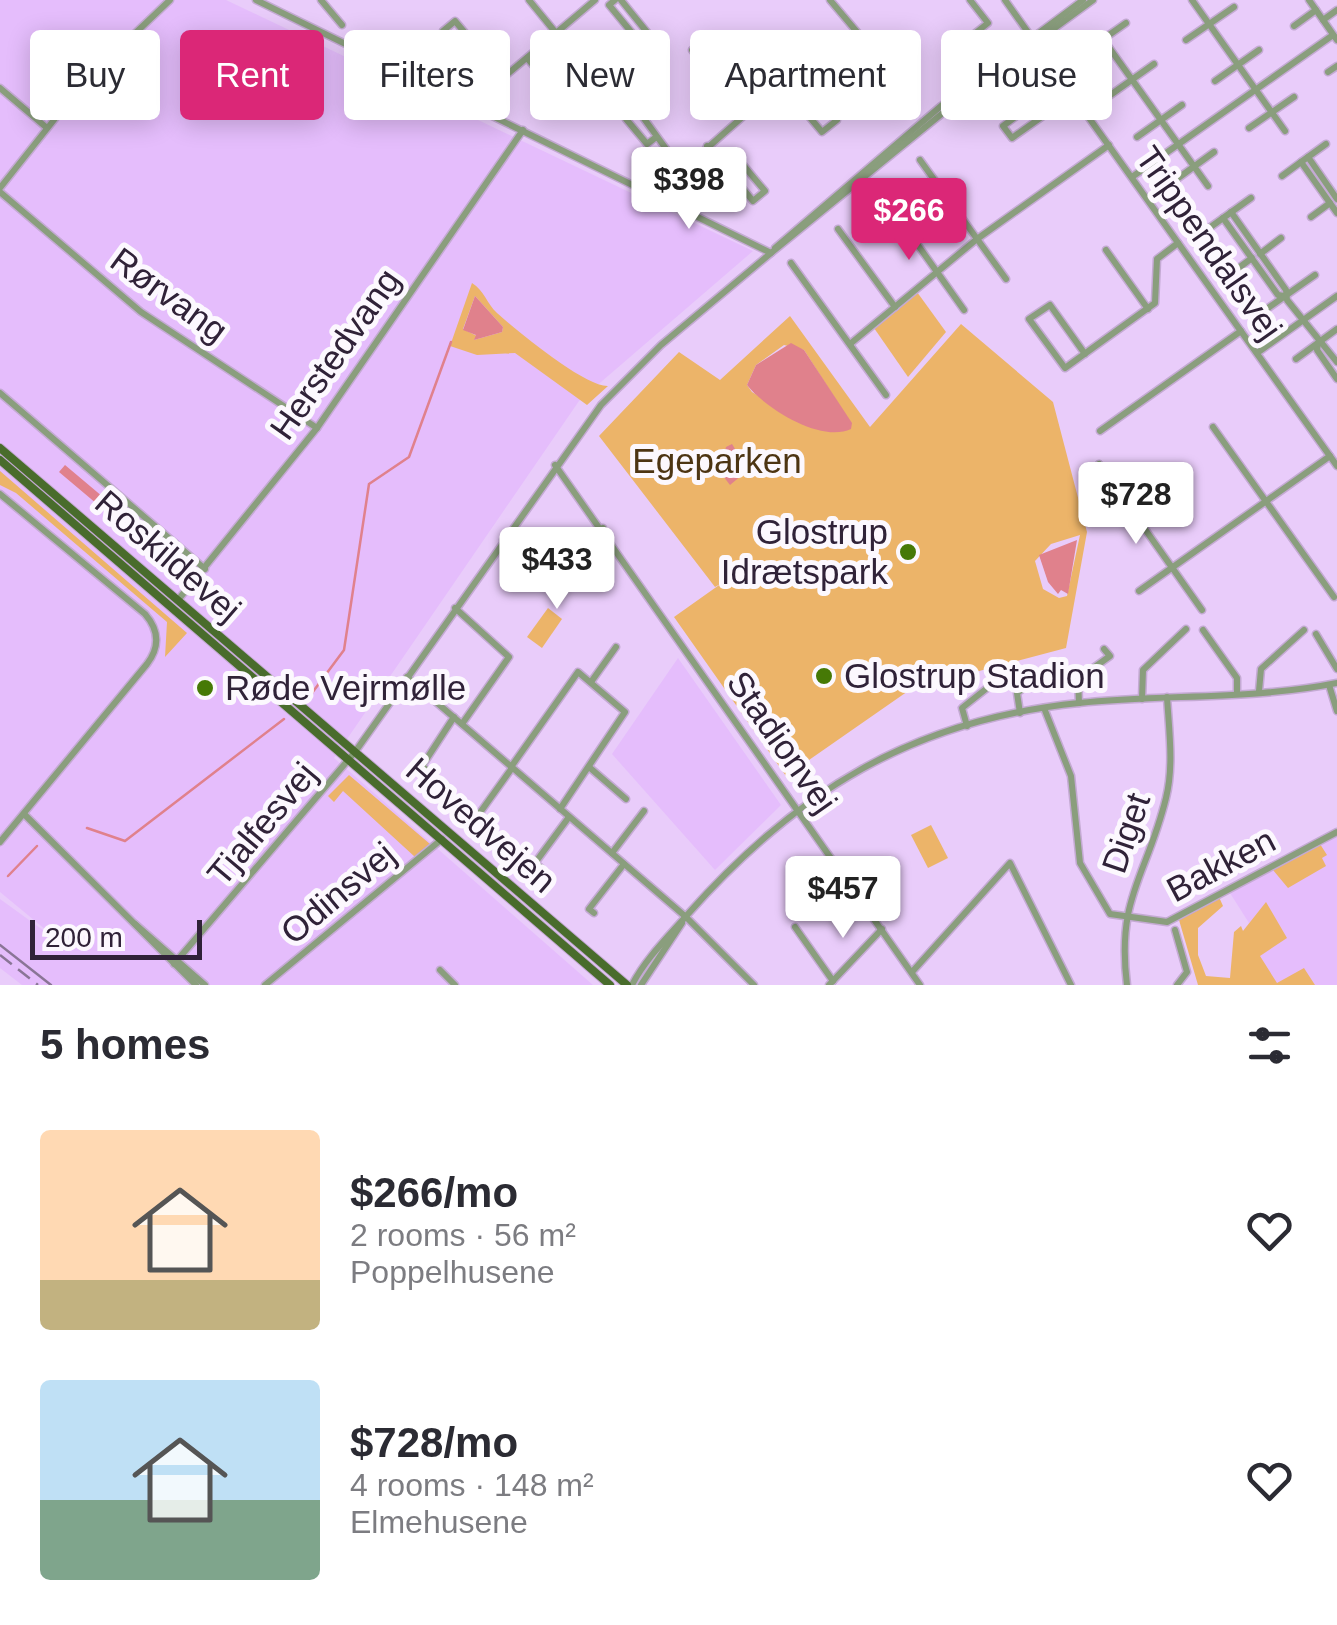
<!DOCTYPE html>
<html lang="en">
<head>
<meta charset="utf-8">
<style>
	:root { --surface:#fff; --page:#f7f7f7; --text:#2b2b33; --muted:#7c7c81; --accent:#db2777 }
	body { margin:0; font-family:Arial,sans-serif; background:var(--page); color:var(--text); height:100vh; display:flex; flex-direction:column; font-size:38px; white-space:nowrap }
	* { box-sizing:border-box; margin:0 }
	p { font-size:32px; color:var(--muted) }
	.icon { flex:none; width:55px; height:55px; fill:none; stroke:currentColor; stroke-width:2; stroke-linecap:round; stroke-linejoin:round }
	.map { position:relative; height:985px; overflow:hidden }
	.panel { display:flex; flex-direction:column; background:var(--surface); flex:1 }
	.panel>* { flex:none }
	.banner { position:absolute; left:30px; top:30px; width:1278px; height:90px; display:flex; gap:20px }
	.scale { position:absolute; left:30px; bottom:25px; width:172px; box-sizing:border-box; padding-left:10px; border:5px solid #302238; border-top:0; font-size:28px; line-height:35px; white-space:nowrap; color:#302238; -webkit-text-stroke:8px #fcf8fe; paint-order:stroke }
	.price { position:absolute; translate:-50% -85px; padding:0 22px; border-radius:10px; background:#fff; color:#222; font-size:32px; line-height:65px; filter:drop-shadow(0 2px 5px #0008) }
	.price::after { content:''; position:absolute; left:50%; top:60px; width:30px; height:22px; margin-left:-15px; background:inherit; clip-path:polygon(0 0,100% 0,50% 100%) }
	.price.current { background:var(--accent); color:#fff }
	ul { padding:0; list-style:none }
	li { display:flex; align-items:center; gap:30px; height:250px; padding:0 40px }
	li span { display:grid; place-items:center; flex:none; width:280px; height:200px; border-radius:10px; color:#555 }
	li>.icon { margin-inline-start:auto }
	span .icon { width:120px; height:120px; fill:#fffc; stroke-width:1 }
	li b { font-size:42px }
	h2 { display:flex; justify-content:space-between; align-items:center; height:120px; padding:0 40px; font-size:42px }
	.pill { padding:0 35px; border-radius:10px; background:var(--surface); box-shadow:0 5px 25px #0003; font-size:35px; line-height:90px }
	.pill.current { background:var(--accent); color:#fff }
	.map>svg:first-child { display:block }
	.built { fill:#e5bdfc }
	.green { fill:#ecb469; fill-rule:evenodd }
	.water { fill:#e0818c }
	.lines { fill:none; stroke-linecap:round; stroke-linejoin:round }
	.stream { stroke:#e0818c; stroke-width:2.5 }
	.minor-casing { stroke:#c4aad3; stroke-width:9 }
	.major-casing { stroke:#c4aad3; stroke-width:10 }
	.minor { stroke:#8a9e7d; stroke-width:6 }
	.major { stroke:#496c2c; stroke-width:8 }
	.tram { stroke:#8a7596; stroke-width:2.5 }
	.rail { stroke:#8a7596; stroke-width:2.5; stroke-dasharray:15 8; stroke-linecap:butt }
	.poi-dot { fill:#467906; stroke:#fcf8fe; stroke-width:4 }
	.labels { text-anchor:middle; stroke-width:10; stroke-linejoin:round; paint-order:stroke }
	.street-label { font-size:35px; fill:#302238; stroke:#fcf8fe }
	.park-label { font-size:35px; fill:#4d3513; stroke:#fcf8fe }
	.poi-label { font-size:35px; fill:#302238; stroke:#fcf8fe; text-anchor:start }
</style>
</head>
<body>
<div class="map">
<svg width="1337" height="985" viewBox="0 0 1337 985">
	<rect width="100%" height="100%" fill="#e9ccfa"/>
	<g class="built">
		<path d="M0,0h226l527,251 -174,150 -245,357 259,227h-571l-22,-17v-69l69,50 -69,-57z"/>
		<path d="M678,658l103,147 -66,65 -103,-116z"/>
		<path d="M1337,835v150h-101l6,-53 7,-9 -19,-30z"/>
	</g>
	<g class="green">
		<path d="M472,283c12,7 15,21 25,30 20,18 88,74 111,73l-21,19 -72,-52 -38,2 -27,-9zM475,296l28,31 -1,5 -28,8 3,-4 -14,-7z"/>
		<path d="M917,292l29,40 -38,45 -34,-49z"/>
		<path d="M790,316l80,111 91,-103 92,78 34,130 -21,116 -155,41 -125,87 -112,-159 48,-34 -7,4 -116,-151 80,-84 41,28zM784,345l20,5 41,64 -36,13 -57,-35 -5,-7 9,-20zM1080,535l-13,61 -8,2 -16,-9 -8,-28 16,-17z"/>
		<path d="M0,471l187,162 -22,24 2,-35 -151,-129 -16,-8z"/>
		<path d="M548,608l14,11 -20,29 -15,-11z"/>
		<path d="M349,775l81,69 -15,13 -72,-66 -9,11 -6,-6z"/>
		<path d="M931,825l17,33 -20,10 -17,-33z"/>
		<path d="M1320,844l7,11 -5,3 4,8 -38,22 -15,-18z"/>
		<path d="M1219,897l4,9 -25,22v27l8,21 24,2 4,-46 7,-6 2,5 23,-29 21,36 -27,18 17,27 27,-15 11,17h-117l-19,-65z"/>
	</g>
	<g class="water">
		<path d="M475,296l28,31 -1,5 -28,8 2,-5 -13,-5z"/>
		<path d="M791,343l13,7 48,73 -1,6c-30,14 -85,-20 -104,-44l9,-20z"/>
		<path d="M732,444l16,26 -18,15 -10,-13 6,-25z"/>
		<path d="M65,465l57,48 -6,7 -57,-48z"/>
		<path d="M1077,540l-9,54 -7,-4 -3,4 -10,-12 -9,-27z"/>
	</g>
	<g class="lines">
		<g class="stream">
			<path d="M309,697l35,-47 25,-166 40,-27 42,-115"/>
			<path d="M87,828l38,13 159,-122"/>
			<path d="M8,876l29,-30"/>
		</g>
		<g class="minor-casing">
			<g id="minor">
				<path d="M256,0l515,253"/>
				<path d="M321,0l21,25"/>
				<path d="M529,0l27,33"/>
				<path d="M615,0l-6,5 33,40 9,-8 -30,-37"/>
				<path d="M830,0l38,45"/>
				<path d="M1005,0l332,466"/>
				<path d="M1192,0l93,131"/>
				<path d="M1309,0l28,40"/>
				<path d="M1323,20l14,-10"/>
				<path d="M1294,26l22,-16"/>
				<path d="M1103,39l105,147"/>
				<path d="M1186,40l48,-33"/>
				<path d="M963,43l25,-20 -18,-23"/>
				<path d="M479,49l-12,10 -24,-28 12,-10c16,19 32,38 49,57"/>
				<path d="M1082,54l44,-31"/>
				<path d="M527,58l47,55 10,-8 -24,-30 -10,9"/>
				<path d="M724,70l-9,7 -23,-27 12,-10 50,66"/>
				<path d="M1328,72l9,-6"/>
				<path d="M1215,81l44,-31"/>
				<path d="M0,88l47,40"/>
				<path d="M1109,96l45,-32"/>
				<path d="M1045,104l5,7 -38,27 -9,-12 38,-28 4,6 23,-16"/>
				<path d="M471,105l124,-105"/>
				<path d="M1249,128l45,-31"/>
				<path d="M1137,137l45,-32"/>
				<path d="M655,138l-8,6 -21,-25 11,-10 43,59"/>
				<path d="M707,146l46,55 12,-10 -21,-25 -12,10"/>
				<path d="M1308,157l18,-13"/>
				<path d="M920,160l86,119"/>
				<path d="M1282,176l19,-14"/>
				<path d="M1132,177l201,-142"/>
				<path d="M1170,184l44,-32"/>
				<path d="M0,188l84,-106 86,-82"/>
				<path d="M0,192l141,120 176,116"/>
				<path d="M655,194l126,-111 41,49 15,-12 -22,-26 -15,13"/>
				<path d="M883,196l81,114"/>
				<path d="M1337,199l-29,-42 -7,5 36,51"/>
				<path d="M1231,212l55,78 1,10 50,62"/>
				<path d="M1311,217l19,-14"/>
				<path d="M1223,218l55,77 6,1"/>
				<path d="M838,229l57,78"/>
				<path d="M1205,231l46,-33"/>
				<path d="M775,248l166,-142 142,-106"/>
				<path d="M1106,250l42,59"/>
				<path d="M1260,254l21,-16"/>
				<path d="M791,263l95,132"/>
				<path d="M1233,272l19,-14"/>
				<path d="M1261,313l54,-38"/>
				<path d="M1318,343l-1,7 20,29"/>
				<path d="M850,344l127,-105 132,-94"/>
				<path d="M1257,353l80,-57"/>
				<path d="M1085,354l-35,-49 -21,14 36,49 90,-65 2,-44 21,-16"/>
				<path d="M1296,359l41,-30"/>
				<path d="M0,393l205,176"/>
				<path d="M1213,427l121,170"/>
				<path d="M1100,431l141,-100"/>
				<path d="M1099,464l103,146"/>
				<path d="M555,465l365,520"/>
				<path d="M0,494l145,120c14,16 15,33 2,50l-147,178"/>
				<path d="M503,540l51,54 49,-66"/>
				<path d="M1139,591l191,-135"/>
				<path d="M178,600l139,-172 206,-298"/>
				<path d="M455,608l54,49 -47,67"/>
				<path d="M1203,630l34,48v14"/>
				<path d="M1316,634l21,35"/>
				<path d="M407,677l279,240 68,68"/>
				<path d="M591,682l25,-35"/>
				<path d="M1329,685l8,26"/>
				<path d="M1259,691l2,-22 43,-39"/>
				<path d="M1142,699l1,-29 43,-41"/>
				<path d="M1079,703l-1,-24 32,-23 -6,-7"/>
				<path d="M1044,708l27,68 9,87 30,51 57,8 170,-90"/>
				<path d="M1020,713l-3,-20 34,-26"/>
				<path d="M967,726l-5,-18 39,-31"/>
				<path d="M511,767l67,-95 47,40 -65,97"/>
				<path d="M589,767l37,32"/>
				<path d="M429,772l-7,-6 32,-49"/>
				<path d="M24,814l172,171"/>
				<path d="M487,821l-8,-7 33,-46"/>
				<path d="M612,853l32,-42"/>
				<path d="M541,868l-6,-5 34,-46"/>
				<path d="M594,913l-5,-4 35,-45"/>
				<path d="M135,924l70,61"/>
				<path d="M795,927l38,54"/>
				<path d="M1175,930l12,42 -10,13"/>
				<path d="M174,964l181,-212 246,-347 60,-60 110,-92 211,-172 111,-81"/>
				<path d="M440,970l15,15"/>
				<path d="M912,972l98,-109 61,122"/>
				<path d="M265,985l177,-146"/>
				<path d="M632,985c14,-27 37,-49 56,-71 109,-123 225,-194 391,-211 85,-9 174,-3 258,-20"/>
				<path d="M641,985l41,-62"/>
				<path d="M829,985l53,-56"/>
				<path d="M1127,985c-11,-88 20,-109 39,-187 8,-32 3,-68 1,-101"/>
			</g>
		</g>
		<g class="major-casing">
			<g id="major">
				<path d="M0,448l627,537"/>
				<path d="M0,460l610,525"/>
			</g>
		</g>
		<use href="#minor" class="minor"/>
		<use href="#major" class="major"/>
		<path class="tram" d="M0,945l51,40"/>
		<path class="rail" d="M0,955l38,30"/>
	</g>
	<g class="poi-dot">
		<circle cx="908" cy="552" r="10"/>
		<circle cx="824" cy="676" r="10"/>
		<circle cx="205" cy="688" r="10"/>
	</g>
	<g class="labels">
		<g class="street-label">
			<text transform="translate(1209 243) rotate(55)" y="12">Trippendalsvej</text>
			<text transform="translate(169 295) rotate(36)" y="12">Rørvang</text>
			<text transform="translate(335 354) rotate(-55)" y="12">Herstedvang</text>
			<text transform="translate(168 556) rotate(41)" y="12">Roskildevej</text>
			<text transform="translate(782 742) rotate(55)" y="12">Stadionvej</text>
			<text transform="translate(262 824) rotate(-50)" y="12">Tjalfesvej</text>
			<text transform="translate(481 825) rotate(41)" y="12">Hovedvejen</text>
			<text transform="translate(1126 833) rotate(-71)" y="12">Diget</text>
			<text transform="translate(1221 865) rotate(-28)" y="12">Bakken</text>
			<text transform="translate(338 893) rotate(-40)" y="12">Odinsvej</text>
		</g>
		<g class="park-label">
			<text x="717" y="473">Egeparken</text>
		</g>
		<g class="poi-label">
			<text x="888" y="544" text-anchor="end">Glostrup<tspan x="888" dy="40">Idrætspark</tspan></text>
			<text x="844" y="688">Glostrup Stadion</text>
			<text x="225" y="700">Røde Vejrmølle</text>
		</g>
	</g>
</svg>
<div class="scale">200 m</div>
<b class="price" style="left:689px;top:232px">$398</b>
<b class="price current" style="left:909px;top:263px">$266</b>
<b class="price" style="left:1136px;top:547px">$728</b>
<b class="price" style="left:557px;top:612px">$433</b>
<b class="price" style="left:843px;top:941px">$457</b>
<div class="banner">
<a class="pill">Buy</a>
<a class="pill current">Rent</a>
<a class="pill">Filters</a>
<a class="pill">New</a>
<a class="pill">Apartment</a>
<a class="pill">House</a>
</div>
</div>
<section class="panel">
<h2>5 homes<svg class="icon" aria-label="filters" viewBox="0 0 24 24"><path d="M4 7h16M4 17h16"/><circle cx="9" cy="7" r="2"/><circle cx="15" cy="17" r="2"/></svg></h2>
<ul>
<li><span style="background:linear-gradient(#ffd9b3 75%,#c2b280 0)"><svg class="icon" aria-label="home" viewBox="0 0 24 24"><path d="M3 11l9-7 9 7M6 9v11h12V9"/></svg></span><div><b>$266/mo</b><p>2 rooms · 56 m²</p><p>Poppelhusene</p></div><svg class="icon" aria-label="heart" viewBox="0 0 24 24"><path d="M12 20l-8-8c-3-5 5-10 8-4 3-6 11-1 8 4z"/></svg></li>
<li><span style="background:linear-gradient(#bfe0f5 60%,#7fa58c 0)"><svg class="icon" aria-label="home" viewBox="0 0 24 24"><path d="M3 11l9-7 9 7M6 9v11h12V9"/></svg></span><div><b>$728/mo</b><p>4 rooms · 148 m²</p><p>Elmehusene</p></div><svg class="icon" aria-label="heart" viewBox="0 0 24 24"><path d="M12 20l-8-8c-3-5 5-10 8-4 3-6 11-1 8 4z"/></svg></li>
</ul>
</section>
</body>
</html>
